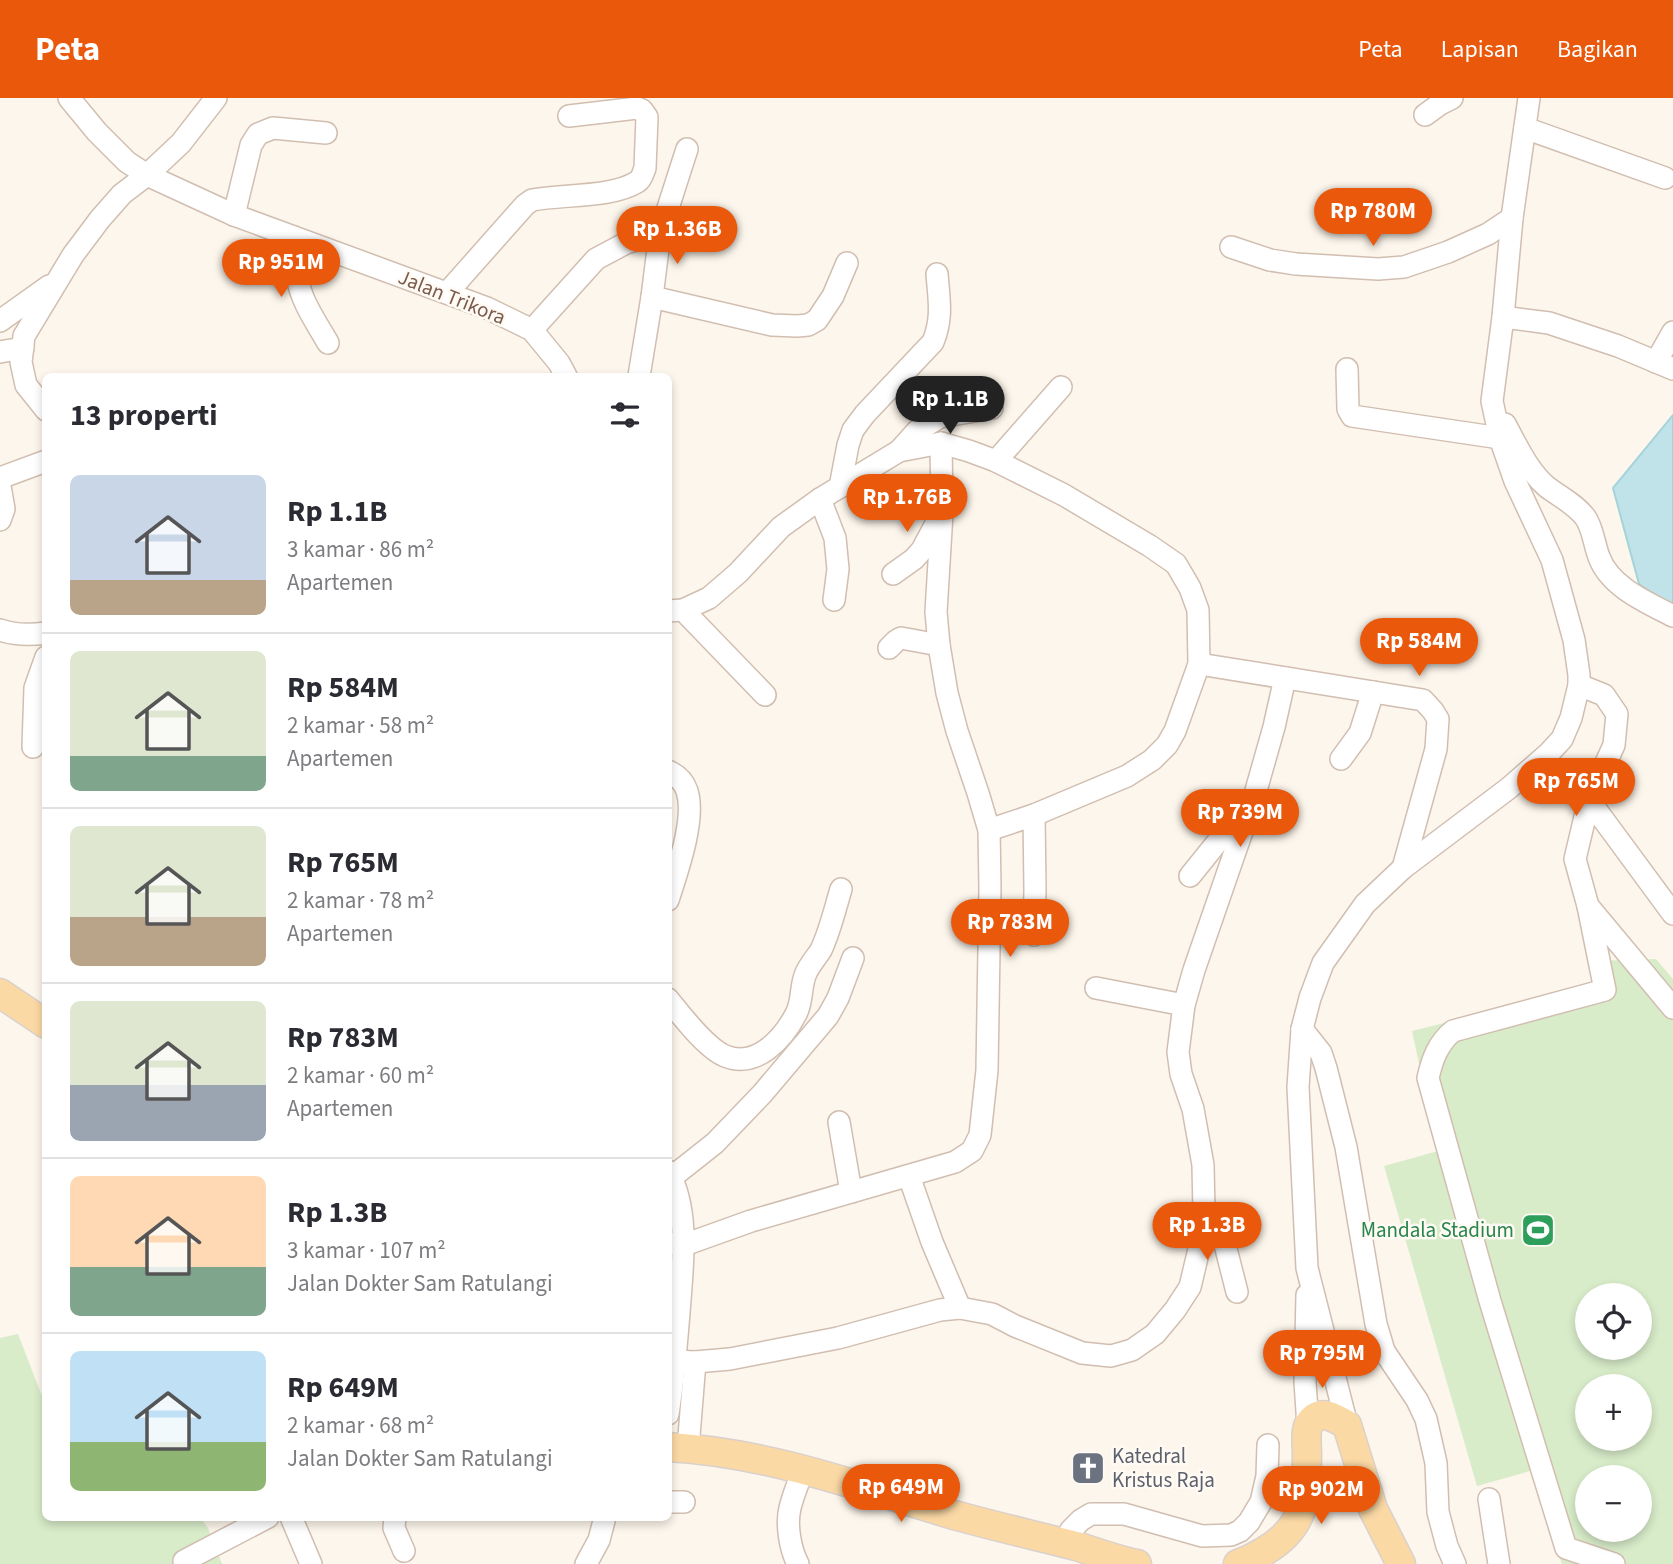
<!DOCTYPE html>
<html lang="id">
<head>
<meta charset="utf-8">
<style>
	:root { --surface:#fff; --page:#f2f2f3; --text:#2b2b33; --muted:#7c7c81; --line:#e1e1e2; --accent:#ea580c }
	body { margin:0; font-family:"Source Sans 3",sans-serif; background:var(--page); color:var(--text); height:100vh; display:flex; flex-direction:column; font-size:26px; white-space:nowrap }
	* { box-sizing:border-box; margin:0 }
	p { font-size:23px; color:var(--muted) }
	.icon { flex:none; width:38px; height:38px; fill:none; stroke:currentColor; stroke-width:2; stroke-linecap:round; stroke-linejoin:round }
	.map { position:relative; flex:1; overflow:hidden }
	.sheet { position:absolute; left:42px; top:275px; width:630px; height:1148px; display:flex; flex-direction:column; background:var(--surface); border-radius:10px; box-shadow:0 4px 10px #0003 }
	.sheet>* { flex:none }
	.fabs { position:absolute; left:1575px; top:1185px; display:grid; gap:14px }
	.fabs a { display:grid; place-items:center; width:77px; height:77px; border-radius:50%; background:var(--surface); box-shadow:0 4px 10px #0003; font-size:35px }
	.price { position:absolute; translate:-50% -60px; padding:0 16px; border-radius:24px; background:var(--accent); color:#fff; font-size:23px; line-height:46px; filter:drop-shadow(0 2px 4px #0008) }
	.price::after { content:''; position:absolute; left:50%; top:42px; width:21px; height:16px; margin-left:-10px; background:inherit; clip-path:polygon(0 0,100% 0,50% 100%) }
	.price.on { background:#222; color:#fff }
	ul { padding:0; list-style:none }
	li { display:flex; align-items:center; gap:21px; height:175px; padding:0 28px }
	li+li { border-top:2px solid var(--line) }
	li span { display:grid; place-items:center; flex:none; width:196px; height:140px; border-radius:10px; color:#555 }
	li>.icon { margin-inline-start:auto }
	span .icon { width:84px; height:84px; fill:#fffc; stroke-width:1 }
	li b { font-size:30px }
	h2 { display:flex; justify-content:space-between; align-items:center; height:84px; padding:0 28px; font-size:30px }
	header { display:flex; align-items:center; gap:42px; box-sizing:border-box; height:98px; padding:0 35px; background:var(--accent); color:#fff }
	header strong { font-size:33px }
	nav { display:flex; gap:38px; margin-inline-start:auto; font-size:24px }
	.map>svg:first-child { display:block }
	.green { fill:#d8ecc9; fill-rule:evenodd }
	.water { fill:#bfe3e8; stroke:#a5d3da; stroke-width:2 }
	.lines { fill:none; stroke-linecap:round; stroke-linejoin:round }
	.minor-casing { stroke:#d1beb0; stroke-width:24 }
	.major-casing { stroke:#dad1cd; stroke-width:31 }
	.minor { stroke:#fff; stroke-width:21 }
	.major { stroke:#fbd9a5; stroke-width:28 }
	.labels { text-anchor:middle; stroke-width:5; stroke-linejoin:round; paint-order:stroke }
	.street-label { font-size:21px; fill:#7a5c4d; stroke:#fffaf3 }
	.leisure-label { font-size:21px; fill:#27864d; stroke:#fffaf3; text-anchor:end }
	.worship-label { font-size:21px; fill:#5b616d; stroke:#fffaf3; text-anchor:start }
</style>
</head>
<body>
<header>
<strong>Peta</strong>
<nav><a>Peta</a><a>Lapisan</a><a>Bagikan</a></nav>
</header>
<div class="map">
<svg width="1673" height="1466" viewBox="0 0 1673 1466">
	<rect width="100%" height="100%" fill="#fdf6ec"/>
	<g class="green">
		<path d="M1656,861l17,20v585h-111l-32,-93 -53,15 -93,-320 54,-15 -26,-120 185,-46 -4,-24zM1587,1197h53v53h-53zM1587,1288h53v52h-53zM1587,1379h53v53h-53z"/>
		<path d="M18,1236l27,70 1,113h154l8,11 14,36h-222v-226z"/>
	</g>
	<path class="water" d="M1673,317v193l-34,-24 -26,-96z"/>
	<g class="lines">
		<g class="minor-casing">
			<g id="minor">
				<path d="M69,0l28,34 30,30 20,13 87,40 253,93 45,22 27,33 7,13"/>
				<path d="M1425,17l15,-11 12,-6"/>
				<path d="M1525,30l140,50"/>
				<path d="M234,117l17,-70 7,-11 15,-6 53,5"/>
				<path d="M294,139c1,13 1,27 3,40 4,24 19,45 31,66"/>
				<path d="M1231,149l39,13 26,4 82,5 26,-2 44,-15 40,-18 24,-16"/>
				<path d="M447,195l78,-88 7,-5c31,-6 79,-2 105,-18 5,-3 6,-9 8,-14l2,-51 -5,-7 -5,-2 -68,8"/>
				<path d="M652,199l120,28 25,1 11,-1 9,-5 16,-24 14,-33"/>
				<path d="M1503,219l46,6 69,23 55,23"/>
				<path d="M0,223l49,-35"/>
				<path d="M532,232l64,-71 30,-16 34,-10"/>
				<path d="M0,254l23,-4"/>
				<path d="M1656,264l17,-30"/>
				<path d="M1347,271l1,40 4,7 148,22"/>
				<path d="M639,278l13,-79 8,-64 27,-84"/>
				<path d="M46,312l-20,-25 -5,-23 3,-26 49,-81 27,-36 22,-25 25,-19 34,-32 35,-45"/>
				<path d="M1505,326c12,22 23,47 42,63 13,10 27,16 38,30 8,11 9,27 14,40 11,30 47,45 74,59"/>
				<path d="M899,353l18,-20 23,-14 52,-9"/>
				<path d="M996,363l65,-74"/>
				<path d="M0,380l46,-17"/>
				<path d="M0,388l4,23 -4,11"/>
				<path d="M840,389l8,-42 5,-15 12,-16 68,-72c10,-24 6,-43 4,-68"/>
				<path d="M820,401l15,39 3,31 -4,31"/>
				<path d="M893,476l21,-15 8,-9 17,-32"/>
				<path d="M683,512l82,85"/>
				<path d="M668,513l15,-1 26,-12 29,-25 43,-46 39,-28 79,-48 42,-8 28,8 27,10 68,34 86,51 26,18 14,24 8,22 1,54 -24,67 -8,14 -15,15 -25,16 -93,39 -45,15"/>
				<path d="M0,532c14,5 31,5 46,3"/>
				<path d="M889,550l7,-7 5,-3 38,7"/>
				<path d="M1199,566l224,36 10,11 5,8 -2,30 -33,119"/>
				<path d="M1579,587l25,10 13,19 -3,31 -25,55 84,114"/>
				<path d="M33,649l2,-59 11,-31"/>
				<path d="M1341,661l19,-26 13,-41"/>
				<path d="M668,673c9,4 16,11 19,20 9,28 -10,81 -19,109"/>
				<path d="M1589,702l-14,59 13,47 85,102"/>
				<path d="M1034,717l1,75 -1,45"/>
				<path d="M1190,778l54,-67"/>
				<path d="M1588,808l17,84 -152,41c-15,12 -21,29 -25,47l62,223 76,247 48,16"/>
				<path d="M1096,890l88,17"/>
				<path d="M668,901c13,16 38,49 57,57 31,13 58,-17 71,-42 7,-13 4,-28 10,-41 4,-9 10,-15 15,-23 9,-19 14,-41 20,-61"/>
				<path d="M1302,931l19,24 5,15 20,79 30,177 8,27 33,49 9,19 10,44 2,49 9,34 8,18"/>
				<path d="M839,1024l12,70"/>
				<path d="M668,1073c21,38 15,88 12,129 -3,39 -6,76 -12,114"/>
				<path d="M909,1078l23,66 28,66"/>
				<path d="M672,1079l43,-34 47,-49 66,-78 10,-18 15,-40"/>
				<path d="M1204,1115l10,7 9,17 14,55"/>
				<path d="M668,1145l16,2 67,-24 204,-59 17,-11 8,-16 7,-65 3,-182 -1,-58 -11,-37 -21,-62 -10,-38 -8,-48 -3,-33 6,-99 -1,-70"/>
				<path d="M1307,1197l-2,87 3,44"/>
				<path d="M676,1263l19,1 35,-3 108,-21 102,-28 20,-2 32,6 23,12 67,27 29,3 21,-6 23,-16 20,-24 15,-23 9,-38 5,-36 -1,-48 -10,-56 -12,-35 -3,-22 6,-47 10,-35 61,-176 19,-67 11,-49"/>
				<path d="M1347,1327l-40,-157 -9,-181 4,-58 8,-31 13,-35 42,-59 38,-36 106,-80 40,-35 13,-14 9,-21 8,-33v-10l-5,-35 -22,-80 -37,-79 -15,-43 -8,-37 11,-84 9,-99 17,-120"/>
				<path d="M688,1350l7,-86"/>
				<path d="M1489,1401l10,65"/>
				<path d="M668,1404h16"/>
				<path d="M291,1419l20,47"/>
				<path d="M395,1419l-1,11 10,23"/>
				<path d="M1064,1445l7,-13 10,-10 10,-6h33l78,22 29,-1 9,-4 9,-9 12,-20 6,-26 1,-31"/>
				<path d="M184,1463l84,-44"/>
				<path d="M586,1466l13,-24 6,-23"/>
				<path d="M798,1466c-8,-15 -12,-40 -8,-56 3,-13 9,-26 13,-39"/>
			</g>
		</g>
		<g class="major-casing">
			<g id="major">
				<path d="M0,895l46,31"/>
				<path d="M668,1349c96,5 188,38 279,66 42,12 86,22 129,33 20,6 40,14 61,18"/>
				<path d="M1238,1466c9,-3 17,-7 25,-12 42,-24 43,-52 44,-96 0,-9 -2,-25 2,-32 10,-16 25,-7 38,1l26,84 28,55"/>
			</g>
		</g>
		<use href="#minor" class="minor"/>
		<use href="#major" class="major"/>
	</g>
	<defs>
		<g id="stadium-square" transform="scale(1.75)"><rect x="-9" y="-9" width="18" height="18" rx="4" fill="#2e9e5b" stroke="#fffaf3"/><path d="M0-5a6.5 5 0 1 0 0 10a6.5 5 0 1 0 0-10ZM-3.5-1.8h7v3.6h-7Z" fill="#fff"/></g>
		<g id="church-square" transform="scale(1.75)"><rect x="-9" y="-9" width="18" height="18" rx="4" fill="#6b7280" stroke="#fffaf3"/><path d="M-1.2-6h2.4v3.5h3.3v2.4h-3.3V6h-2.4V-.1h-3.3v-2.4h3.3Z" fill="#fff"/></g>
	</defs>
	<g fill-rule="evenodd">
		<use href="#stadium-square" x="1538" y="1132"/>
		<use href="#church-square" x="1088" y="1370"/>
	</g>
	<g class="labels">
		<g class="street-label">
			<text transform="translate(452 199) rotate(22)" y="7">Jalan Trikora</text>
		</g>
		<g class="leisure-label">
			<text x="1514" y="1139">Mandala Stadium</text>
		</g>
		<g class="worship-label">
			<text x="1112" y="1365">Katedral<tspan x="1112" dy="24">Kristus Raja</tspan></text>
		</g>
	</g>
</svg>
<div class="fabs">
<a><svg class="icon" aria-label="locate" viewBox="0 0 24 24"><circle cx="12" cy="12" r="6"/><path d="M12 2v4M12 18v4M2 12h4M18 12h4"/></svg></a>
<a>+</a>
<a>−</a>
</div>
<b class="price" style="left:1373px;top:150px">Rp 780M</b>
<b class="price" style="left:677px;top:168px">Rp 1.36B</b>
<b class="price" style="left:281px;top:201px">Rp 951M</b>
<b class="price on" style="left:950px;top:338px">Rp 1.1B</b>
<b class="price" style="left:907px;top:436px">Rp 1.76B</b>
<b class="price" style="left:1419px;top:580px">Rp 584M</b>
<b class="price" style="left:1576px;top:720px">Rp 765M</b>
<b class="price" style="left:1240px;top:751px">Rp 739M</b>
<b class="price" style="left:1010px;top:861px">Rp 783M</b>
<b class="price" style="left:1207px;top:1164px">Rp 1.3B</b>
<b class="price" style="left:1322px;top:1292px">Rp 795M</b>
<b class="price" style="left:901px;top:1426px">Rp 649M</b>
<b class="price" style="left:1321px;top:1428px">Rp 902M</b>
<section class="sheet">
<h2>13 properti<svg class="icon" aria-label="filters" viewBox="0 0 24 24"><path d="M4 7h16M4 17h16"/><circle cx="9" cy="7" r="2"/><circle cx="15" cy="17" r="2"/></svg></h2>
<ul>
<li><span style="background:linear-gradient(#c9d6e8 75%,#b9a48a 0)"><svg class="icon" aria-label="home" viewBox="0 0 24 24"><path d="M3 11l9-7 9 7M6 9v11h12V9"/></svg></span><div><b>Rp 1.1B</b><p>3 kamar · 86 m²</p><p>Apartemen</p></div></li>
<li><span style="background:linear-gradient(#dfe7d0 75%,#7fa58c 0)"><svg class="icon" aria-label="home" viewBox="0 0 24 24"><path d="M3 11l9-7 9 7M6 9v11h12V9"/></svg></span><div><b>Rp 584M</b><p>2 kamar · 58 m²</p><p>Apartemen</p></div></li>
<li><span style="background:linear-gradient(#dfe7d0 65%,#b9a48a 0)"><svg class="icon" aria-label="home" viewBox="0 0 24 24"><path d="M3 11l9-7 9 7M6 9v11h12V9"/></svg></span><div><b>Rp 765M</b><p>2 kamar · 78 m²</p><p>Apartemen</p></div></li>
<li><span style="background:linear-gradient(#dfe7d0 60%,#9aa5b1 0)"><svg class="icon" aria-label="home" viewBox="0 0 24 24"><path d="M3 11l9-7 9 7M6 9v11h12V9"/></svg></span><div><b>Rp 783M</b><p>2 kamar · 60 m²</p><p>Apartemen</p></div></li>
<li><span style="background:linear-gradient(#ffd9b3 65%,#7fa58c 0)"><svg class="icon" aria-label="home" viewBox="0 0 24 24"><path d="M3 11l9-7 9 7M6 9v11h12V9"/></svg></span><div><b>Rp 1.3B</b><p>3 kamar · 107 m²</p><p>Jalan Dokter Sam Ratulangi</p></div></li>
<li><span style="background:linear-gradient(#bfe0f5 65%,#8fb573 0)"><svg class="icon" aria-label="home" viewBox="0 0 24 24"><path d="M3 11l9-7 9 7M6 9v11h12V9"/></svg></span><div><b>Rp 649M</b><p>2 kamar · 68 m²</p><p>Jalan Dokter Sam Ratulangi</p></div></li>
</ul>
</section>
</div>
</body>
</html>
